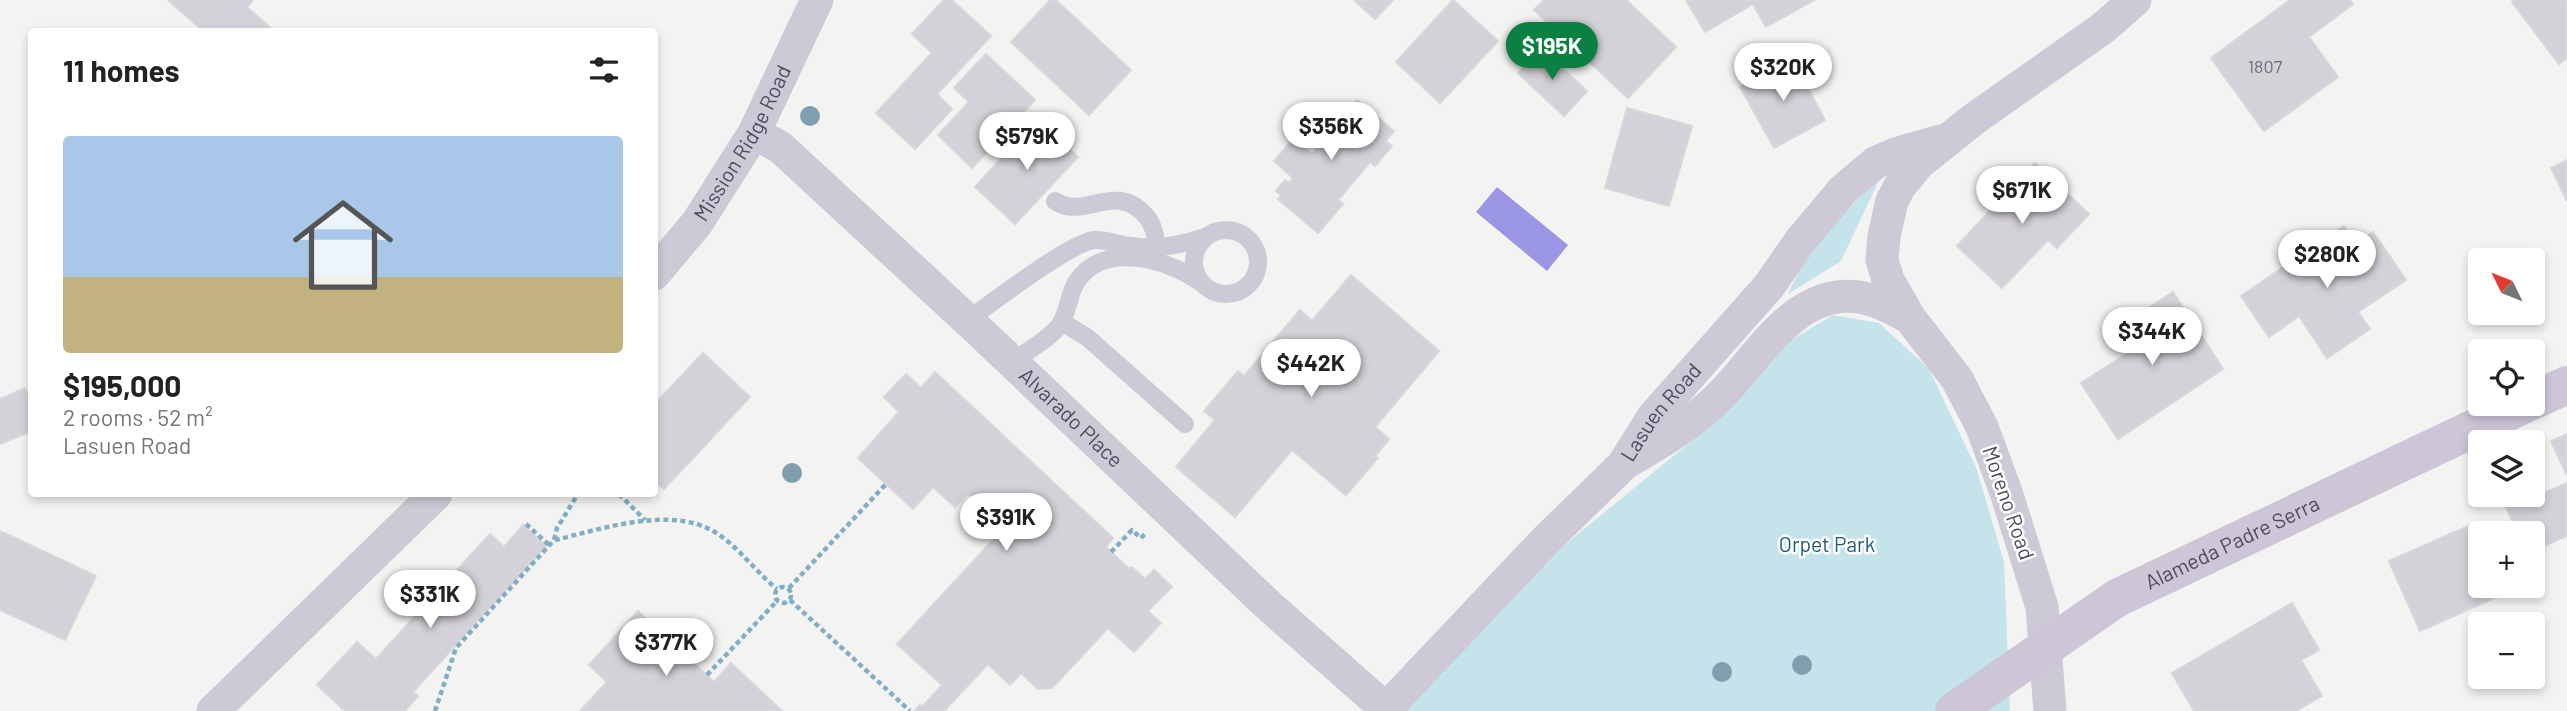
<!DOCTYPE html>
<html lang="en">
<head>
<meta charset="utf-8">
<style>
	:root { --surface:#fff; --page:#f6f6f6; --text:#222; --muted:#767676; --line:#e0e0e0; --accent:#0b8043 }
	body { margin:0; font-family:Barlow,sans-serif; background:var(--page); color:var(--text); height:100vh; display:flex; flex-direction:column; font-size:26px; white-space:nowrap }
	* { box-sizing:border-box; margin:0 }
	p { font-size:23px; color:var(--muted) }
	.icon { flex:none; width:38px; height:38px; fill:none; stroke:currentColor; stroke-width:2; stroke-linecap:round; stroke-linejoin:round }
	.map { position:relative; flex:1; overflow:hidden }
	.details { position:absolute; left:28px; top:28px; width:630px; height:469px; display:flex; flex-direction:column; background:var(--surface); border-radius:7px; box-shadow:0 4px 10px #0003 }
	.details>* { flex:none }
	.needle { width:46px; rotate:313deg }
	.fabs { position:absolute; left:2468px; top:248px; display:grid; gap:14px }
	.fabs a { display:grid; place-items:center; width:77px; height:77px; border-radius:7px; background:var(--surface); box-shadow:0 4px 10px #0003; font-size:35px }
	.price { position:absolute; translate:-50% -60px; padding:0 16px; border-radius:24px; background:#fff; color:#222; font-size:23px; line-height:46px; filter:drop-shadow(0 2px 4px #0008) }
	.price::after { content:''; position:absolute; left:50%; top:42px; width:21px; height:16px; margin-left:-10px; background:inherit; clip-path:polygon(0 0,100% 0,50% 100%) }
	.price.active { background:var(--accent); color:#fff }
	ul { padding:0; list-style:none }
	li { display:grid; align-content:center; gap:14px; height:371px; padding:0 35px }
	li+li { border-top:2px solid var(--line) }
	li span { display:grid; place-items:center; height:217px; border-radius:7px; color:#555 }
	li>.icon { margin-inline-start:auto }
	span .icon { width:126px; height:126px; fill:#fffc; stroke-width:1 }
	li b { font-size:30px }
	h2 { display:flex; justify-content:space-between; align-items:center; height:84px; padding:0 35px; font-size:30px }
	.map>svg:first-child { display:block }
	.green { fill:#c5e3eb }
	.water { fill:#9a96e4 }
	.building { fill:#d5d1d8; stroke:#d9d6db; stroke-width:2 }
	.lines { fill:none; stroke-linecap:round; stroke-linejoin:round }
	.path { stroke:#80aec6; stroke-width:4.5; stroke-dasharray:5 3.5; stroke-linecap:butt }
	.lane { stroke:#cdc9d6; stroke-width:18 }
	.street { stroke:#cdc9d6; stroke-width:33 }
	.secondary { stroke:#ccc6d7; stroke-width:38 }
	.tree { fill:#809fae }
	.labels { text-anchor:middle; stroke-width:5; stroke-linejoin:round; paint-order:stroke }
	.number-label { font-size:18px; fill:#716c7b }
	.street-label { font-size:21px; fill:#504b5c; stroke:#fff }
	.park-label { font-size:21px; fill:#215b78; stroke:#fff }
</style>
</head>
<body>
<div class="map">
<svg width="2567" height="711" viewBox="0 0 2567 711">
	<rect width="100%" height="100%" fill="#f3f3f1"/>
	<g class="green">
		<path d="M1878,182l-37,79 -53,33c14,-35 59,-88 90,-112z"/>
		<path d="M1833,315l46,8 50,46 48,101 27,92 6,149h-606l158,-164 159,-130 70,-77z"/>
	</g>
	<path class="water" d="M1497,187l71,58 -21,26 -71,-59z"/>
	<g class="building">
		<path d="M168,0h85l-6,7 28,25h-76l2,-3z"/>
		<path d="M944,0h8l39,36 -54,58 15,15 -37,40 -39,-36 56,-60 -20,-19z"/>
		<path d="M1050,0h6l75,70 -42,45 -78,-73z"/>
		<path d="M1354,0h39l-18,19z"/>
		<path d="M1453,0l45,41 -58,62 -44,-41z"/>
		<path d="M1544,0h82l50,47 -48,51 -94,-88z"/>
		<path d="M1686,0h128l-48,27 -13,-23 -48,28z"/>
		<path d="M2290,0h60l3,4 -44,33 29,40 -74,54 -53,-73z"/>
		<path d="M2514,0h53v58l-8,6 -47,-62z"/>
		<path d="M1541,48l46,43 -23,25 -46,-43z"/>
		<path d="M986,54l49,46 -63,68 -34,-33 31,-33 -15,-14z"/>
		<path d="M1792,59l33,61 -51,28 -34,-61z"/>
		<path d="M1357,100l37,31 -9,10 7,5 -17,20 -5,-4 -32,38 5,4 -25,29 -40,-34 3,-4 -5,-4 9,-11 4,3 4,-5 -19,-17 20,-23 18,16 10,-11 -20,-17 19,-22 19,16z"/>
		<path d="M1627,108l65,18 -23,80 -64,-18z"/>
		<path d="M1038,119l40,38 -63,67 -40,-37z"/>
		<path d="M2567,160v41l-16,-33z"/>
		<path d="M2035,163l54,51 -32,34 -9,-8 -46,48 -45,-42z"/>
		<path d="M2344,226l12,18 17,-12 33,48 -48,32 12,17 -43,29 -28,-42 -30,21 -28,-41z"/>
		<path d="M1351,275l88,76 -64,76 14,12 -14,17 3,2 -32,37 -54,-45 -57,67 -59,-50 39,-47 -11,-9 34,-40 6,5 56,-66 12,11z"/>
		<path d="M2173,292l50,77 -105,70 -37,-56 53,-34 -15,-22z"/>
		<path d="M703,353l47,44 -86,92 -10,-9v-75z"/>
		<path d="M935,372l178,166 -7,9 23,22 3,-2 13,12 9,-9 18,17 -24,24 13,12 -27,29 -26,-24 -56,60 -14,1 -17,-16 -11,12 -22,-21 -44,47h-30l6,-6 2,2 20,-22 -45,-41 108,-117 -37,-34 -13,14 -22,-20 -20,22 -55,-51 41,-46 -15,-15 22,-23 15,14z"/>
		<path d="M25,388l7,16v27l-32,13v-45z"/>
		<path d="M2567,434v39l-1,1 -15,-33z"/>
		<path d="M2537,478l7,15 23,-10v53l-35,15v-17h-14l-17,-39h31v-15z"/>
		<path d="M2475,523l5,11v52h23l3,7 -86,38 -31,-70z"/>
		<path d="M523,525l23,21 -133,146 5,4 -13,15h-60l-28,-26 40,-43 19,17 114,-125 14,13z"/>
		<path d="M0,531l96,45 -31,64 -65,-30z"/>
		<path d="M2292,603l27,47 -18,10 21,36 -26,15h-102l-22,-38z"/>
		<path d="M638,611l76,71 17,-19 51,48h-202l27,-29 -18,-17z"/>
	</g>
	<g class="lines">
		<g class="path">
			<path d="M619,494l26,26"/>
			<path d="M526,524l23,21"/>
			<path d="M555,540c47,-11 118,-36 163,-6 22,15 38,38 59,55"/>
			<path d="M1111,552l21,-22 9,8 4,-4"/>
			<circle cx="783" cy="595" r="8"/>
			<path d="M789,588l97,-104"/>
			<path d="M790,600l120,111"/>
			<path d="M707,675l70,-74"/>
			<path d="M435,711l21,-63 98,-108 3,-12 21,-34"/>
		</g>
		<g class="lane">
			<path d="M1055,201c29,20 61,-21 91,15 10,12 11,26 9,42"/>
			<circle cx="1226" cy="262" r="32"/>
			<path d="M968,320c23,-17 102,-77 126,-80 13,-1 24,5 37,6 24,4 50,-1 74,-9"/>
			<path d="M1062,322l26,16 97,86"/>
			<path d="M1012,362c15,-11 36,-22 47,-36 10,-13 9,-32 18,-45 27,-40 91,-22 123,1"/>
		</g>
		<g class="street">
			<path id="s1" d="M754,133l26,14 196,181 291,276 119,105"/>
			<path id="s2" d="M654,274l43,-51 57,-90 63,-133"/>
			<path d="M1627,462c33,-19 68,-40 95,-68 38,-39 74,-106 137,-97 18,3 34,12 50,20"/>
			<path d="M213,711l223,-217"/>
			<path id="s3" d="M1384,711l162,-171 77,-75 30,-48 116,-131 32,-46 42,-50 32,-27 23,-10 42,-12"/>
			<path d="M2050,711l-8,-104 -35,-112 -25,-68 -25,-48 -48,-62 -21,-37 -6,-20 2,-24 8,-35 8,-15 19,-23 55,-44 129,-91 32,-28"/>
		</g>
		<g class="secondary">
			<path d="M2532,401l35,-16"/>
			<path id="s4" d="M1954,711l163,-113 408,-194"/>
		</g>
	</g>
	<g class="tree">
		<circle cx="810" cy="116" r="10"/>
		<circle cx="792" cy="473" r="10"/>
		<circle cx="1802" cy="665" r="10"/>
		<circle cx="1722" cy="672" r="10"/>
	</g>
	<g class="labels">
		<g class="number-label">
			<text x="2265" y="73">1807</text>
		</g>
		<g class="street-label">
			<text dy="7" stroke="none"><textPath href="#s2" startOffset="159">Mission Ridge Road</textPath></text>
			<text dy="7" stroke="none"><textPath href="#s3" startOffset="408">Lasuen Road</textPath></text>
			<text dy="7" stroke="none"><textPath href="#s1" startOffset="427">Alvarado Place</textPath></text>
			<text transform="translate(2008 503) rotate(71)" y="7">Moreno Road</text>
			<text dy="7" stroke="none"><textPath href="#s4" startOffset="326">Alameda Padre Serra</textPath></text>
		</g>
		<g class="park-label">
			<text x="1827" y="552">Orpet Park</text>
		</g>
	</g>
</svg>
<div class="fabs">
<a><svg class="needle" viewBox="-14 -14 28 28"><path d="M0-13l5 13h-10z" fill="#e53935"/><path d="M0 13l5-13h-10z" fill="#767676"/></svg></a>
<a><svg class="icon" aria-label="locate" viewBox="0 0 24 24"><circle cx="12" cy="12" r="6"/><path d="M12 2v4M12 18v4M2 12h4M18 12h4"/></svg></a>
<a><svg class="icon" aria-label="layers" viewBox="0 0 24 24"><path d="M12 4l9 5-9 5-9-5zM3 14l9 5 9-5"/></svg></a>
<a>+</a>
<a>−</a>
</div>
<b class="price active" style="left:1552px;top:82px">$195K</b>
<b class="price" style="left:1783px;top:103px">$320K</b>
<b class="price" style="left:1331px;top:162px">$356K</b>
<b class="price" style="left:1027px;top:172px">$579K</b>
<b class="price" style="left:2022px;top:226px">$671K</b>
<b class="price" style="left:2327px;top:290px">$280K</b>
<b class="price" style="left:2152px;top:367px">$344K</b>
<b class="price" style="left:1311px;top:399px">$442K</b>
<b class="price" style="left:1006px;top:553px">$391K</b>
<b class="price" style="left:430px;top:630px">$331K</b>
<b class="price" style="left:666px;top:678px">$377K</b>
<section class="details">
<h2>11 homes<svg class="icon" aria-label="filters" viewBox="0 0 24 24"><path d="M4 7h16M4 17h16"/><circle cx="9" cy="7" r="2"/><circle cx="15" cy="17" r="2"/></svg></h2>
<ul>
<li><span style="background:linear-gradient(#a9c7e8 65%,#c2b280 0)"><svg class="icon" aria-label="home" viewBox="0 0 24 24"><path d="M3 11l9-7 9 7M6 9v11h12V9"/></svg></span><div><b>$195,000</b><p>2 rooms · 52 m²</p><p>Lasuen Road</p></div></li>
</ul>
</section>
</div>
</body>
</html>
